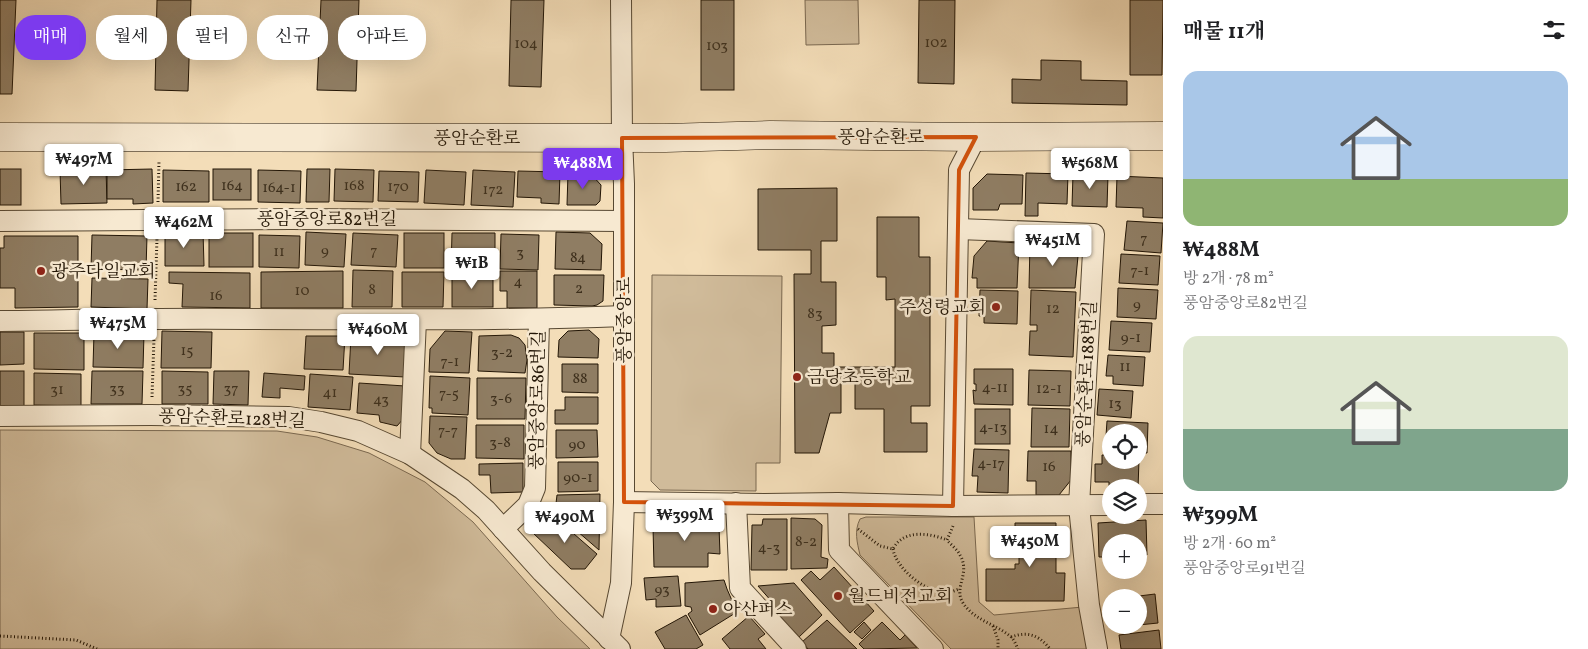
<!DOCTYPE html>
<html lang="ko">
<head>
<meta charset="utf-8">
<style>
	:root { --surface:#fff; --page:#f2f2f2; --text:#202124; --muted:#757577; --accent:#7c3aed }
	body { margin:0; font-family:Vollkorn,"Noto Serif KR",serif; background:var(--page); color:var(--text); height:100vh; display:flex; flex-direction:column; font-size:19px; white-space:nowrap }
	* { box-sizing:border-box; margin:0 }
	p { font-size:16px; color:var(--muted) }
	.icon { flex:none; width:28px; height:28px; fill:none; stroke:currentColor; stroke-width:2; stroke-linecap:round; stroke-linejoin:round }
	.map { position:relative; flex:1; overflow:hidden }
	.drawer { display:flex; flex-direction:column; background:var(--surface); width:425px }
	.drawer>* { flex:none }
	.top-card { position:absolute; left:15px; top:15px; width:475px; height:45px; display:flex; gap:10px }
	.tools { position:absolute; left:1102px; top:424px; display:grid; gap:10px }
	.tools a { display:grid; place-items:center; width:45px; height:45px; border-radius:50%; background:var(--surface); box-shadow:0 5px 20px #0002; font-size:25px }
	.price { position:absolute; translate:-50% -42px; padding:0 11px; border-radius:5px; background:#fff; color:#222; font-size:16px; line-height:32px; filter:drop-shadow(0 1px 2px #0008) }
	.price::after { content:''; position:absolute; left:50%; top:30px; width:15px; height:11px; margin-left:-8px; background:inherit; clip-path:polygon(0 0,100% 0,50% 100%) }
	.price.on { background:var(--accent); color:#fff }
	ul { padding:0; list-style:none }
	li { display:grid; align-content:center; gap:10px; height:265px; padding:0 20px }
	li span { display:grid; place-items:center; height:155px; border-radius:15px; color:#555 }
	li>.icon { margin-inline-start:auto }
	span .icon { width:90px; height:90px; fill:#fffc; stroke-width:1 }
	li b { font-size:21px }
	h2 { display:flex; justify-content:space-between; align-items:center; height:60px; padding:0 20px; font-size:21px }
	.tag { padding:0 18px; border-radius:20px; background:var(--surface); box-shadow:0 5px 20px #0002; font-size:18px; line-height:45px }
	.tag.on { background:var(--accent); color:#fff }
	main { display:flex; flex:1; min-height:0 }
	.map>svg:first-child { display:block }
	.green { fill:#d0bb9a; stroke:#7a6850 }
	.building { fill:#8f7d63; stroke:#231606 }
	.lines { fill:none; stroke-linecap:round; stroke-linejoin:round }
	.street-casing { stroke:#574832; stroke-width:22 }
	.secondary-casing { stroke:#231606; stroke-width:29 }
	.path { stroke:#231606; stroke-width:3; stroke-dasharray:1 2.5; stroke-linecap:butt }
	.street { stroke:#f7e9d1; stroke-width:20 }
	.secondary { stroke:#f7e9d1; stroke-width:28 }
	.marked { fill:none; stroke:#d4520b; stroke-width:4; stroke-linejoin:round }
	.poi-dot { fill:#8f2418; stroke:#f7e9d1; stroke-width:2 }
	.labels { text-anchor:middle; stroke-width:5; stroke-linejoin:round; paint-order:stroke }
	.number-label { font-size:15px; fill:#3e301d }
	.street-label { font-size:18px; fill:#231606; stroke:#f7e9d1 }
	.poi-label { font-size:18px; fill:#231606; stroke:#f7e9d1; text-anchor:start }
</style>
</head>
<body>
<main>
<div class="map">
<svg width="1163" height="649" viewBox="0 0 1163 649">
	<rect width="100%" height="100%" fill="#f3ddb8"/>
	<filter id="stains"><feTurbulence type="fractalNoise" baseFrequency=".004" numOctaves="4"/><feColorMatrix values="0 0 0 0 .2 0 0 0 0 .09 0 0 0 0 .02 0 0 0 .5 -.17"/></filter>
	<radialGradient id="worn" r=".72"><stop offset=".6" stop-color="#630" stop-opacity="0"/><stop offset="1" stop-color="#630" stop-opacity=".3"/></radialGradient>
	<g class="green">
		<path d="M805,0h53l1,44 -53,1z"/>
		<path d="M652,275l130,1 -2,187h-24v28l-96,-1 -9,-9z"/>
		<path d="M0,430l277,1 40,6 52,16 56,29 48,40 84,95 33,32h-590z"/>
		<path d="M866,517h108l5,85 15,13 89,-8 7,42h-139l-91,-94c-3,-13 -6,-24 0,-36z"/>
	</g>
	<g class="building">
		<path d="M0,0h16l-4,94h-12z"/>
		<path d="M157,0h34l-3,91 -33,-1z"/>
		<path d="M321,0h38l-3,91 -39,-1z"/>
		<path d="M511,0h33l-3,87 -32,-1z"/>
		<rect x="701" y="0" width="33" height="90"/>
		<path d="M919,0h36l-1,84 -36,-1z"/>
		<path d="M1130,0h33l-1,75h-32z"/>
		<path d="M1041,60l40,1v19l46,1v24l-115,-2v-24l29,1z"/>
		<rect x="0" y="169" width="21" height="36"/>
		<path d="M106,169l1,34 -46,1 -1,-34z"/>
		<path d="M152,169l1,34 -20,1v-5h-26v-29z"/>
		<rect x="213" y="169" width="38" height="31"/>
		<path d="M307,169h23l-1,33h-23z"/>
		<path d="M335,169l39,1 -1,32 -39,-1z"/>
		<path d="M163,170l46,1v31h-46z"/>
		<path d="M258,170l43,1 -1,32 -42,-1z"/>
		<path d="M426,170l40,2 -2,33 -40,-2z"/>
		<path d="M473,170l42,2 -2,35 -42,-2z"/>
		<path d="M379,171l40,1 -1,30 -40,-1z"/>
		<path d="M518,171l42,1 -1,32 -18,-1v-5l-24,-1z"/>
		<path d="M568,173h22l11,12 -1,16 -4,4h-29z"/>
		<path d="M1026,173l42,1 -1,30 -29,-1v13h-13z"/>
		<path d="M987,174l36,1 -1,29h-22l-2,6h-25v-22z"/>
		<path d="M1073,174l35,1 -1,32 -35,-1z"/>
		<path d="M1117,176l46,2v40l-20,-1v-9l-27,-1z"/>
		<path d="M837,188v53h-16v41h15v43l-14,1v27h12v14h61v-68l-9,1v-23h-9v-60h42v40h11v149h-19v17h16v29h-43v-43h-29v-28h-14v32h-11l-11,40h-24l-1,-179h17v-24h-53v-61z"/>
		<path d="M1127,221l36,2 -2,30 -37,-3z"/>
		<path d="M203,231l1,35h-39v-34z"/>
		<path d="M306,232l40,2 -2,33 -39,-2z"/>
		<path d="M556,232l34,1 12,11 -1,26 -46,-1z"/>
		<rect x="209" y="233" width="44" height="34"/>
		<path d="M353,233l45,2 -2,32 -45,-2z"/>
		<rect x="404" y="233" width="40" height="35"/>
		<path d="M452,233h43v37h-44z"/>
		<path d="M501,234l38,1 -1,35 -38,-1z"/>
		<path d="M92,235l55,1 -1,34 -55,-1z"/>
		<path d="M259,235l41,1 -1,32 -40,-1z"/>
		<path d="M4,236h74v71l-63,1v-20h-15v-40h4z"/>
		<path d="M987,241l32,2 -2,45h-40v-10h-5l2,-22z"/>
		<path d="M1030,244l40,2 8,10 -3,32h-46z"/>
		<path d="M1121,254l39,2 -2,29 -39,-2z"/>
		<path d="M353,270l40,1 -1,36h-40z"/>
		<path d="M343,271v37h-82v-36z"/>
		<path d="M500,271h37v37h-30v-17h-7z"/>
		<path d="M169,272l81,1v35l-68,-1 1,-23 -14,-1z"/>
		<path d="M402,272h42l-1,35h-41z"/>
		<rect x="452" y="273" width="41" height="34"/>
		<path d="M554,275h50l-1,26 -6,4 -5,1 -38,-1z"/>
		<path d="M92,278l56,1 -1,30 -56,-2z"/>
		<path d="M1118,288l40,2 -2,29 -39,-2z"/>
		<path d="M980,290l38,1 -1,33 -33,-1v-7h-5z"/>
		<path d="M1031,290l45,2 -3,65 -44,-2 1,-24h7v-6h-7z"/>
		<path d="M1111,321l41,2 -2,29 -41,-2z"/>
		<path d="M589,330l10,9 -1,19 -40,-1 1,-17 9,-9z"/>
		<path d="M162,331l50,1 -1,36h-50z"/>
		<path d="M445,331l27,1 -3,41 -40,-1 1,-23z"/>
		<path d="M0,332h24v32l-24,1z"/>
		<path d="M34,333h50v37l-50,-1z"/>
		<path d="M94,333l50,1 -1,34 -50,-1z"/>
		<path d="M511,335l8,3 6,7 2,15 -2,13 -47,-2 1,-35z"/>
		<path d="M306,336h39l-2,34 -39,-1z"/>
		<path d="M351,336l56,3 -2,38 -56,-3z"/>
		<path d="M1108,355l37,2 -2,29 -30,-2v-8h-7z"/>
		<path d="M562,364h36v29l-36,-1z"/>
		<path d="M974,369h39v36l-39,-1 -1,-14 3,1v-7h-2z"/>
		<path d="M1029,370l42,1 -1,35 -42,-1z"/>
		<rect x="0" y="371" width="24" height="35"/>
		<path d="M92,371h51l-1,33h-51z"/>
		<path d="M162,371l46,1v32h-46z"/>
		<path d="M214,371h35l-1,34 -35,-1z"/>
		<path d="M34,373l47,1v32l-47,-1z"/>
		<path d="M264,373l41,3 -1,14 -24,-2v10l-18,-1z"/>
		<path d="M310,374l43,3 -3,33 -42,-3z"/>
		<path d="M430,376l40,2 -2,37 -36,-2v-5h-3z"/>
		<path d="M477,378h49l-1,41h-48z"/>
		<path d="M359,383l46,3 -1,32 -7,8 -17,-4 -1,-7 -22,-2z"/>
		<path d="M1099,389l34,2 -2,27 -34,-3z"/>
		<path d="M565,397h33v27h-43v-14h10z"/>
		<path d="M1032,408l38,1 -1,38h-38z"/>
		<rect x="975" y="409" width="35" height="35"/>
		<path d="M430,416l37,1 -2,42h-14l-14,-6 -8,-10z"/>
		<path d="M1107,421l41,2 -1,30h-8v-21h-28v20l-6,-1z"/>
		<path d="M476,425h48v34l-48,-1z"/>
		<path d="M556,430h41l1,27 -42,1z"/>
		<path d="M974,449l35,1 -1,43 -31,-1 1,-16h-6z"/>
		<path d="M1028,451h43v29l-12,15h-23v-14h-9z"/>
		<path d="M1102,455h9v5h28l-1,28h-27v6l-2,-1v-11h-14v-18h7z"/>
		<path d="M558,462h40v29l-40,1z"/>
		<path d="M523,463v29l-32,1 -1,-18h-11v-11z"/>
		<path d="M600,494l-1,56 -44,-38 2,-17z"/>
		<path d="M550,513l47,41 -12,15h-14l-38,-36z"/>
		<path d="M663,518h47l9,9 1,27 -12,-1v14h-54l-1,-40z"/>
		<path d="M791,518l24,1 7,6 -1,32 7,2 -1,9 -36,1z"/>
		<path d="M763,519h24v51h-36l1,-45h10z"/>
		<path d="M1146,520l1,35h-8v-13h-28v15h-12l-1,-34z"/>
		<path d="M1015,523h41v50h9l-1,28h-78v-32h29v-5h4v-10h-4z"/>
		<path d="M834,567l40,44 -24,22 -49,-53 10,-9 9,9z"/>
		<path d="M678,576l3,30 -25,1v-8l-10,1 -2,-22z"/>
		<path d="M724,580l3,9 10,23 -37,23 -12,-21 4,-3 -1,-4 -6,-1v-23z"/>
		<path d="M794,583l28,32 -23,22 -30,-32 4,-2 -15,-17z"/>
		<path d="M1155,594l3,29 -39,4 -1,-2h21v-27h-16z"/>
		<path d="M686,615l17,30 -7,4h-31l-10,-17z"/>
		<path d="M749,616l16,18 -7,5 8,10h-36l-8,-10z"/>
		<path d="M827,620l30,29h-49l-6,-7z"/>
		<path d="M864,622l7,8 -9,9 -8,-7z"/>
		<path d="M882,622l18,18 5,-5 12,13 -53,1 -5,-5z"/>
		<path d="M1159,630l2,19h-40l-2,-14z"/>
	</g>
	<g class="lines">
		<g class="street-casing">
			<g id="street">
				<path d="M0,221l290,-2 334,2"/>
				<path d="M958,229l136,5 -15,272 10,99 8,44"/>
				<path d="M0,321c82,-1 164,-3 246,-2 126,0 252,2 378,-3"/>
				<path d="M0,416l151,-1 138,2 32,5 37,9 52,23 52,35 24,21 56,62 78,77"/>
				<path d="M410,454l6,-134"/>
				<path d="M624,502l141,2 73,-1 115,3 158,-1"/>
				<path d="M736,503l4,85 56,61"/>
				<path d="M838,503l1,47 94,99"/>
				<path d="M1139,504h24"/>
				<path d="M953,506l6,-336 17,-33"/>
				<path d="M503,529l25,-24 7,-17 4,-169"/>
				<path d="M609,639l12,-56 3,-81v-318l-2,-46 -1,-138"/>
			</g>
		</g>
		<g class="secondary-casing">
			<path id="secondary" d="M0,137l665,1 105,-3 206,2 187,-1"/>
		</g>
		<g class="path">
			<path d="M158,202l1,-41"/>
			<path d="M155,300l2,-62"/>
			<path d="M152,397l2,-59"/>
			<path d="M953,526l-6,14c4,5 10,9 13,15 11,19 -7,32 3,48 11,17 32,21 47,33 4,3 6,9 8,13"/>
			<path d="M858,529l22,17 13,3c10,-20 37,-16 54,-9"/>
			<path d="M893,549c3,19 31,42 51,44 5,0 10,-2 15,-4"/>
			<path d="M993,626l5,14v9"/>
			<path d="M0,636l76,4 21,9"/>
			<path d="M1011,637c17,-6 28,-2 39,12"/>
		</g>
		<use href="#street" class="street"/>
		<use href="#secondary" class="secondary"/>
	</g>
	<path class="marked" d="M976,137l-17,33 -6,336 -329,-4 -2,-364z"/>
	<g class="poi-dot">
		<circle cx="41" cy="271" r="5"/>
		<circle cx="996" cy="307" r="5"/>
		<circle cx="797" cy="377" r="5"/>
		<circle cx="838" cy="596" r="5"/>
		<circle cx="713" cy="609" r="5"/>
	</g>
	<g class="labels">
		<g class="number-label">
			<text x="936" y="47">102</text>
			<text x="526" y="48">104</text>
			<text x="717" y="50">103</text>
			<text x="232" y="190">164</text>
			<text x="354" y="190">168</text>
			<text x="186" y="191">162</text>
			<text x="398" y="191">170</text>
			<text x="279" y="192">164-1</text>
			<text x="493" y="194">172</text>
			<text x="1144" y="243">7</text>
			<text x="325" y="255">9</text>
			<text x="374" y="255">7</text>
			<text x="279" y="256">11</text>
			<text x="520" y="257">3</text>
			<text x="578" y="262">84</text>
			<text x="1140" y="275">7-1</text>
			<text x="518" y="286">4</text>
			<text x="579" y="293">2</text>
			<text x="372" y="294">8</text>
			<text x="302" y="295">10</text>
			<text x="216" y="300">16</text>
			<text x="1137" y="309">9</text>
			<text x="1053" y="313">12</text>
			<text x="815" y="318">83</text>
			<text x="1131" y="342">9-1</text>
			<text x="187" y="355">15</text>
			<text x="502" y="357">3-2</text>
			<text x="450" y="366">7-1</text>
			<text x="1125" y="371">11</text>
			<text x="580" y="383">88</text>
			<text x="995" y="392">4-11</text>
			<text x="117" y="393">33</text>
			<text x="185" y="393">35</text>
			<text x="231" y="393">37</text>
			<text x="1049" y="393">12-1</text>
			<text x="57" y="394">31</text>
			<text x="330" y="397">41</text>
			<text x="449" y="398">7-5</text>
			<text x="501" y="403">3-6</text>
			<text x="381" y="404">43</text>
			<text x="1115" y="408">13</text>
			<text x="993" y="432">4-13</text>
			<text x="1051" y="433">14</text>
			<text x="448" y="435">7-7</text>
			<text x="500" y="447">3-8</text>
			<text x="577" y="449">90</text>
			<text x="991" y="468">4-17</text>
			<text x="1049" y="471">16</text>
			<text x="578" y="482">90-1</text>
			<text x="806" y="546">8-2</text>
			<text x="769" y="552">4-3</text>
			<text x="662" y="594">93</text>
		</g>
		<g class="street-label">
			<text x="881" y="143">풍암순환로</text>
			<text x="477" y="144">풍암순환로</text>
			<text x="327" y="225">풍암중앙로82번길</text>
			<text transform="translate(624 320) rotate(-90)" y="6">풍암중앙로</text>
			<text transform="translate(1086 374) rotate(-87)" y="6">풍암순환로188번길</text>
			<text transform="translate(537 400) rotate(-89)" y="6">풍암중앙로86번길</text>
			<text transform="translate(232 418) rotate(2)" y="6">풍암순환로128번길</text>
		</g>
		<g class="poi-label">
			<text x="51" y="277">광주다일교회</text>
			<text x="986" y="313" text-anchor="end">주성령교회</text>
			<text x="807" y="383">금당초등학교</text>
			<text x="848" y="602">월드비전교회</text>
			<text x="723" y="615">아산퍼스</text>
		</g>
	</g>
	<rect width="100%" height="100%" filter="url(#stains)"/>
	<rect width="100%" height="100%" fill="url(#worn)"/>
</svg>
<div class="tools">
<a><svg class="icon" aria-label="locate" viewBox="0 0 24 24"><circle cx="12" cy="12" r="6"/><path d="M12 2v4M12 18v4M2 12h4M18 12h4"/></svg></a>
<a><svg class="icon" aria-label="layers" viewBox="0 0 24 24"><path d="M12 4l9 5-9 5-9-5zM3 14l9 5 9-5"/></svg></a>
<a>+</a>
<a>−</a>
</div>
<b class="price" style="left:84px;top:186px">₩497M</b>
<b class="price on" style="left:583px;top:190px">₩488M</b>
<b class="price" style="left:1090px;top:190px">₩568M</b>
<b class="price" style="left:184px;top:249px">₩462M</b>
<b class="price" style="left:1053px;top:267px">₩451M</b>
<b class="price" style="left:472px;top:290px">₩1B</b>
<b class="price" style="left:118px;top:350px">₩475M</b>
<b class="price" style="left:378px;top:356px">₩460M</b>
<b class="price" style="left:685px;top:542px">₩399M</b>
<b class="price" style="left:565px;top:544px">₩490M</b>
<b class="price" style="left:1030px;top:568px">₩450M</b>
<div class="top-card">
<a class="tag on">매매</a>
<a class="tag">월세</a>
<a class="tag">필터</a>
<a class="tag">신규</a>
<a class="tag">아파트</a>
</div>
</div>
<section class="drawer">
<h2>매물 11개<svg class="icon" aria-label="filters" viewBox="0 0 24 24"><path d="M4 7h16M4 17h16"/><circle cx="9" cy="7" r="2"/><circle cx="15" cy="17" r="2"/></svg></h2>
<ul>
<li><span style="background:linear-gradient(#a9c7e8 70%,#8fb573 0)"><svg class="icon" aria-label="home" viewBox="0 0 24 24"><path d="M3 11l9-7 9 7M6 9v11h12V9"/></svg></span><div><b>₩488M</b><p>방 2개 · 78 m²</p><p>풍암중앙로82번길</p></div></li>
<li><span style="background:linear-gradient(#dfe7d0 60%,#7fa58c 0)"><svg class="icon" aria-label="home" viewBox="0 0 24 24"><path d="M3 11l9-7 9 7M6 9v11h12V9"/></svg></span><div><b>₩399M</b><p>방 2개 · 60 m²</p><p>풍암중앙로91번길</p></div></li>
</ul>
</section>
</main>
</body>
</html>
